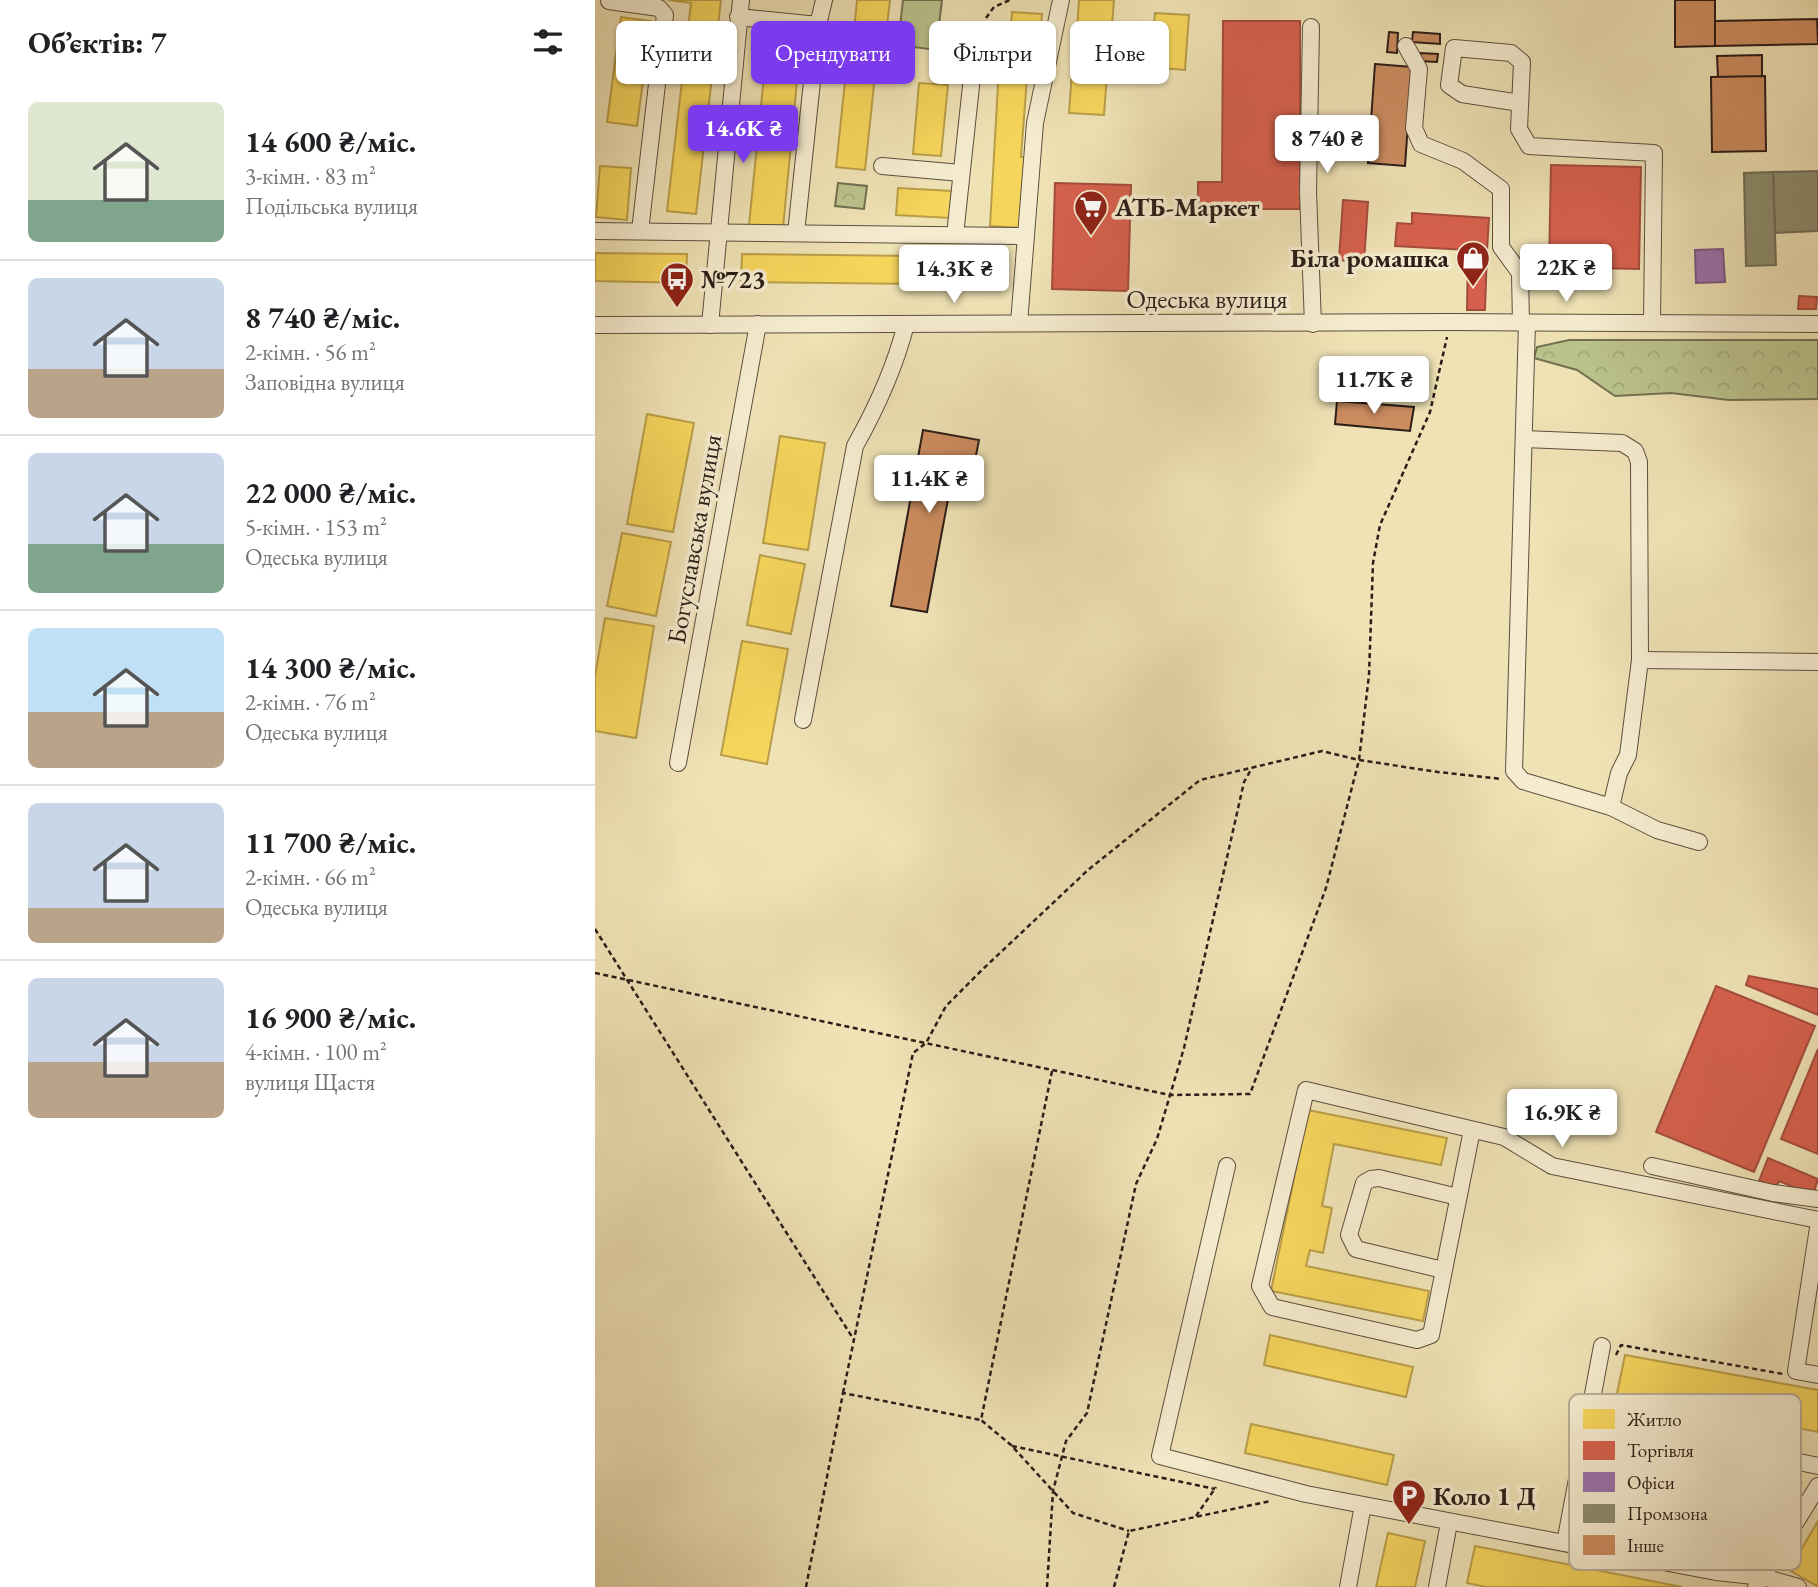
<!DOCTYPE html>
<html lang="uk">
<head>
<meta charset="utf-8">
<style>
	:root { --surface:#fff; --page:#f6f6f6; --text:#202124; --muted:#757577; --line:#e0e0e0; --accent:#7c3aed }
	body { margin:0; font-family:"EB Garamond",serif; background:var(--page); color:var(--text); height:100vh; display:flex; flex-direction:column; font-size:26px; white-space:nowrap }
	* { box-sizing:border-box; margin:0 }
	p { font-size:23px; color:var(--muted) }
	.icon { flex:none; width:38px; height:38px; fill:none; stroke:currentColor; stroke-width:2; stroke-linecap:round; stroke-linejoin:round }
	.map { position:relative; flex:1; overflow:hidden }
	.side { display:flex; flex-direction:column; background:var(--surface); width:595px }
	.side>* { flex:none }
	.banner { position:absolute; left:21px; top:21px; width:665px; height:63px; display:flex; gap:14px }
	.price { position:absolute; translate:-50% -60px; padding:0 16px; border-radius:7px; background:#fff; color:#222; font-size:23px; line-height:46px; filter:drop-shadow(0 2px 4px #0008) }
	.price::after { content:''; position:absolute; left:50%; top:42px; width:21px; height:16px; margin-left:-10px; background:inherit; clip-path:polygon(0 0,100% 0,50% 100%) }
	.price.on { background:var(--accent); color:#fff }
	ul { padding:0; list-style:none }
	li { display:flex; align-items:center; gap:21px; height:175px; padding:0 28px }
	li+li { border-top:2px solid var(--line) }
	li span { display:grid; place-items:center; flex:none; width:196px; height:140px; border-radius:10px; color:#555 }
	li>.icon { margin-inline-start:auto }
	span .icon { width:84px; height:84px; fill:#fffc; stroke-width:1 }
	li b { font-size:30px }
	h2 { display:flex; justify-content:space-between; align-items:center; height:84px; padding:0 28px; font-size:30px }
	.tag { padding:0 24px; border-radius:10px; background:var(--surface); box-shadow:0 2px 5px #0004; font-size:24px; line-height:63px }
	.tag.on { background:var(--accent); color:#fff }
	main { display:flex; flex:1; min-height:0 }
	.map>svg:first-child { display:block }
	.forest { fill:url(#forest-crowns); stroke:#737052; stroke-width:2 }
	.garden { fill:#bbc38c; stroke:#737052; stroke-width:2 }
	.homes { fill:#f6d55c; stroke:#b99e48; stroke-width:2 }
	.shops { fill:#d6604d; stroke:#a34c3d; stroke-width:2 }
	.offices { fill:#9970ab; stroke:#78577f; stroke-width:2 }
	.industry { fill:#8c8c6e; stroke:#6f6b54; stroke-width:2 }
	.building { fill:#cb8c5f; stroke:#2b1d18; stroke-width:2 }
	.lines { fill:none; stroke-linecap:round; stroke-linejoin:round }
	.minor-casing { stroke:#5c4e3f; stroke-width:18 }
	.path { stroke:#2b1d18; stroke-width:2.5; stroke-dasharray:5 3.5; stroke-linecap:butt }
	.minor { stroke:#f5eccf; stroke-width:16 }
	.labels { text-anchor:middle; stroke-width:7; stroke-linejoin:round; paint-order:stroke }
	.poi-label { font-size:26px; font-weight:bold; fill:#2b1d18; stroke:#f5eccf; text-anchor:start }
	.street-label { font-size:26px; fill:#2b1d18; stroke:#f5eccf }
	.key { fill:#f5eccf; stroke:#b8ae98; stroke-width:2 }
	.key-label { font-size:19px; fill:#2b1d18 }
</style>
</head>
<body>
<main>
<section class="side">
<h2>Об’єктів: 7<svg class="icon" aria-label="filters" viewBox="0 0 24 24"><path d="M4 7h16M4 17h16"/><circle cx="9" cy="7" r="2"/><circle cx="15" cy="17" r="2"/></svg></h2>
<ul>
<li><span style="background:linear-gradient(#dfe7d0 70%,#7fa58c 0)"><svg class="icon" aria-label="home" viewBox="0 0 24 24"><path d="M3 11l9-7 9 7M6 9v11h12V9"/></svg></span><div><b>14 600 ₴/міс.</b><p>3-кімн. · 83 m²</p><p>Подільська вулиця</p></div></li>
<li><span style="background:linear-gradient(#c9d6e8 65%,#b9a48a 0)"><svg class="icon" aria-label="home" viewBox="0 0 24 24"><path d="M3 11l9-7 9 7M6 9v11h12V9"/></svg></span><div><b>8 740 ₴/міс.</b><p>2-кімн. · 56 m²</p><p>Заповідна вулиця</p></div></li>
<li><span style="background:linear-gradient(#c9d6e8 65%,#7fa58c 0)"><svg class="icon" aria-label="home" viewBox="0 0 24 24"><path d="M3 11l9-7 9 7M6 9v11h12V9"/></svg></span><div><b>22 000 ₴/міс.</b><p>5-кімн. · 153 m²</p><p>Одеська вулиця</p></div></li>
<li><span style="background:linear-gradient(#bfe0f5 60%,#b9a48a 0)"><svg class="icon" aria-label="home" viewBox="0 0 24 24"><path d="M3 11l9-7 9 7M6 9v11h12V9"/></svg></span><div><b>14 300 ₴/міс.</b><p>2-кімн. · 76 m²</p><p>Одеська вулиця</p></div></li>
<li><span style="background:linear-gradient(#c9d6e8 75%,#b9a48a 0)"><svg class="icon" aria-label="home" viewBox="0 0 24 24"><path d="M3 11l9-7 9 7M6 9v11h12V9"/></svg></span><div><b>11 700 ₴/міс.</b><p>2-кімн. · 66 m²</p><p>Одеська вулиця</p></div></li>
<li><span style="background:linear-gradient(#c9d6e8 60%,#b9a48a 0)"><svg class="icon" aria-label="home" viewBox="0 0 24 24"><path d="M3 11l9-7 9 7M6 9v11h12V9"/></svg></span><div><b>16 900 ₴/міс.</b><p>4-кімн. · 100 m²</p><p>вулиця Щастя</p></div></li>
</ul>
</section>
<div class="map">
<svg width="1223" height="1587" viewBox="0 0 1223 1587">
	<defs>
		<pattern id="forest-crowns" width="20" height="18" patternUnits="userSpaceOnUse" patternTransform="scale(1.75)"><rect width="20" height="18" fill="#bbc38c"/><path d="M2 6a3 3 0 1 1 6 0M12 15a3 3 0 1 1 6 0" fill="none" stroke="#a1a778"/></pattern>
	</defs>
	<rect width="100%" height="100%" fill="#efe2b5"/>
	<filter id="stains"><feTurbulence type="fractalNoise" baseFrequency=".00286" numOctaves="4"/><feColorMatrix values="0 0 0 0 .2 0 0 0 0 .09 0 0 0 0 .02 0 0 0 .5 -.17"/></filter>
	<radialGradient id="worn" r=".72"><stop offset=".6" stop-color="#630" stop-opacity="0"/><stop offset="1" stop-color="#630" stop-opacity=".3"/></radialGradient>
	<g class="forest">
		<path d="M243,183l29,3 -3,23 -29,-3z"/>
		<path d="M974,340h249v59l-89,1 -58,-7 -56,3 -38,-26 -43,-12 3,-11z"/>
	</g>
	<path class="garden" d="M308,0h39l-6,50 -38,-5z"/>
	<g class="homes">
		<path d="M73,0h53l-25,214 -29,-3 24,-208z"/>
		<path d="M262,0h33l-4,34 -32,-4z"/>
		<path d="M484,0h35l-4,49 -34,-3z"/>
		<path d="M417,12l30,2 -3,38 -30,-2z"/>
		<path d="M560,13l34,2 -4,55 -35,-3z"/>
		<path d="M26,17l30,4 -14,105 -30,-4z"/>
		<path d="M173,36l33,3 -18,189 -34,-3z"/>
		<path d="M405,49l29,3 -8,105h5l-5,71 -31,-2z"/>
		<path d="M478,58l35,3 -4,54 -35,-2z"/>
		<path d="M252,63l29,3 -11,104 -29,-3z"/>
		<path d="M324,83l29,2 -7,71 -28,-2z"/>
		<path d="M5,166l31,2 -4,52 -31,-3z"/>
		<path d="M303,188l54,3 -2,27 -54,-3z"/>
		<path d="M0,253l92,1 -1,29 -91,-2z"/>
		<path d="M147,254l266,3v28l-267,-3z"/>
		<path d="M52,414l47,9 -21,109 -46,-8z"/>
		<path d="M185,436l45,7 -17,107 -45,-7z"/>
		<path d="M27,533l49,9 -15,74 -49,-10z"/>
		<path d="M165,555l45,9 -14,70 -44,-9z"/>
		<path d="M10,618l49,8 -18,112 -41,-7v-55z"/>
		<path d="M147,641l46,8 -21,115 -46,-9z"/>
		<path d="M713,1110l139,28 -6,27 -107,-21 -12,62 10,2 -9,45 -13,-3 -4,16 123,25 -6,30 -152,-30z"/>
		<path d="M675,1335l143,32 -7,30 -142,-32z"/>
		<path d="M1030,1355l193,35v42l-165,-33 -3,14 -36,-5z"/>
		<path d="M656,1424l143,31 -7,30 -142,-32z"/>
		<path d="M1223,1521v63l-1,2 -28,-16z"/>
		<path d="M793,1533l37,8 -10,46h-39z"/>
		<path d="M880,1546l207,41h-196l-19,-4z"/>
	</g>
	<g class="shops">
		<path d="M628,21h77v188h-102v-27h24z"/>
		<path d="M956,165l90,2 -2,102 -90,-2z"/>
		<path d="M460,183l76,2 -3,106 -76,-2z"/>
		<path d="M748,200l25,2 -4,60 -25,-2z"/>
		<path d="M817,213l77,5 -2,33 -92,-5 2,-23 15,1z"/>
		<path d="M873,250l19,1 -2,59h-18z"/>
		<path d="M1204,296l18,1 -1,12h-18z"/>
		<path d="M1154,976l69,13v26l-72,-30z"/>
		<path d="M1121,986l99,40 -61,146 -98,-40z"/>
		<path d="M1223,1049v105l-37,-15z"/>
		<path d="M1173,1158l50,21 -5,16 -34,-14 -3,7 -17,-7z"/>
	</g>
	<path class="offices" d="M1128,249l2,33 -29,1 -1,-33z"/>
	<g class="industry">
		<path d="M1223,171v60l-43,2 -2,-61z"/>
		<path d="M1178,172l3,93 -30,1 -2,-93z"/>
	</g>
	<g class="building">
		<path d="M1080,0h40v46l-40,1z"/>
		<path d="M1222,19l1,25 -103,2v-25z"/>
		<path d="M794,32l9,1 -1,20 -10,-1z"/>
		<path d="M818,32l27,2v10l-28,-2z"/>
		<path d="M825,53l18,1 -1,8 -18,-1z"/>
		<path d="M1167,55v22h-44l-1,-21z"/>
		<path d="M780,64l37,3 -7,99 -37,-3z"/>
		<path d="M1170,76l1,75 -54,1 -1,-75z"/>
		<path d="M742,401l77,6 -4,24 -75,-7z"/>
		<path d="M328,430l56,10 -6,31 -19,-4 -27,145 -36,-6z"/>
	</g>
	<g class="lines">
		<g class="minor-casing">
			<g id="minor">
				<path d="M14,1l50,7 6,7 -25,216"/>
				<path d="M143,17l80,8"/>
				<path d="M716,27l-3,165 5,132"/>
				<path d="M811,46l13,23 -5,59 7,16 42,17 38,28v58l19,26 1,50"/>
				<path d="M925,103l-58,-9 -13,-9 5,-37 57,5 11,9 -3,67 10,17 125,7 -2,170"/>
				<path d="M287,166l79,7"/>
				<path d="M0,231l430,5"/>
				<path d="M201,233l22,-208 6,-25"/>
				<path d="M360,235l22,-205"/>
				<path d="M424,323l16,-200 26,-123"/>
				<path d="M932,323l-13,448 9,10 88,26 46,23 42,12"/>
				<path d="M0,325l855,-3 368,2"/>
				<path d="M115,325l31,-325"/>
				<path d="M929,439l98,4 13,8 4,11 1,198 -12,95 -9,18 -8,34"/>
				<path d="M1045,660l178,2"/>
				<path d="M208,720l52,-274c22,-39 40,-79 51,-122"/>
				<path d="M83,763l80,-439"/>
				<path d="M877,1130l-41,205 -14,5 -145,-33 -12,-21 46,-196 198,47 48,29 266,54"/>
				<path d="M632,1166l-67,290 146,38 410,78 47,5 35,10"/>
				<path d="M1057,1166l121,27 45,6"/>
				<path d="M1223,1228l-22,143 22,4"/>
				<path d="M848,1270l-87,-21 -7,-14 15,-52 7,-4 8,-1 79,19"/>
				<path d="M970,1543l37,-197"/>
				<path d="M1064,1561l26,-123 133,28"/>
				<path d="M753,1587l15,-82"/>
				<path d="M842,1587l12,-64"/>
				<path d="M1161,1587l62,-101"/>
			</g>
		</g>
		<g class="path">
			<path d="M391,18l8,-11 16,-7"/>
			<path d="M0,929l259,411"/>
			<path d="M0,973l575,122 80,-1 76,-206 33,-128 10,-85 4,-112 7,-38 50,-113 17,-75"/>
			<path d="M457,1071l-71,349 30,25 62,68 56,18"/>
			<path d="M1021,1355l5,-10 162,29"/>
			<path d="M248,1393l70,-340 13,-10 20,-37 38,-38 104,-98 112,-90 122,-29 37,9 79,12 64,7"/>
			<path d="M417,1446l203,43"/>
			<path d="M601,1516l20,-29"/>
			<path d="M211,1587l37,-194 138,27"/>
			<path d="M452,1587l6,-96 13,-50 21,-28 49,-229 21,-45 27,-91 60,-266 8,-14"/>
			<path d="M519,1587l15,-56 142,-30"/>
		</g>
		<use href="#minor" class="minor"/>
	</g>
	<defs>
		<g id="supermarket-pin" transform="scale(1.75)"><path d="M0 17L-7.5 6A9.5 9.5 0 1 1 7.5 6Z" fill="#8f2418" stroke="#f5eccf"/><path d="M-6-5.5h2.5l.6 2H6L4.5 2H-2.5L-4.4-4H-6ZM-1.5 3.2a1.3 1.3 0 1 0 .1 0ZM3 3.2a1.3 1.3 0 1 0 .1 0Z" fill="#fff"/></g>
		<g id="shop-pin" transform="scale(1.75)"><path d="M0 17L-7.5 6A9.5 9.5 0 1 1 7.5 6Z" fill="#8f2418" stroke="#f5eccf"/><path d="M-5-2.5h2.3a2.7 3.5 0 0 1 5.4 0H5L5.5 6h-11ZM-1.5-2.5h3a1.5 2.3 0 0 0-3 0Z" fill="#fff"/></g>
		<g id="bus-pin" transform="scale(1.75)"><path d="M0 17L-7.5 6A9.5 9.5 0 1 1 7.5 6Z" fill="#8f2418" stroke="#f5eccf"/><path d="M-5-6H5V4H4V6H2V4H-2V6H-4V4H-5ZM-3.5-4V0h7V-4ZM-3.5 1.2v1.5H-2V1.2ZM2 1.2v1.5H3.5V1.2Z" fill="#fff"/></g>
		<g id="parking-pin" transform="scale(1.75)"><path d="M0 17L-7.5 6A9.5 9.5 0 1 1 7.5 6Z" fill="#8f2418" stroke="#f5eccf"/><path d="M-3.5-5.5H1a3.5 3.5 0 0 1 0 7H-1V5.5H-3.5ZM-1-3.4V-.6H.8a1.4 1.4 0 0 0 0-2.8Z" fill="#fff"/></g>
	</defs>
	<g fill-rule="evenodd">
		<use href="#supermarket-pin" x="496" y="207"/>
		<use href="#shop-pin" x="878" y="258"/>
		<use href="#bus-pin" x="82" y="279"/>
		<use href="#parking-pin" x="814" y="1496"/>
	</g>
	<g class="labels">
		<g class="poi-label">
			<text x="520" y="216">АТБ-Маркет</text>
			<text x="854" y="267" text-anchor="end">Біла ромашка</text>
			<text x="106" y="288">№723</text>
			<text x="838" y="1505">Коло 1 Д</text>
		</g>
		<g class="street-label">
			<text x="612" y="308">Одеська вулиця</text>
			<text transform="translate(99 539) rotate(-80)" y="9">Богуславська вулиця</text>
		</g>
	</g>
	<rect x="974" y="1394" width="232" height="176" rx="10" class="key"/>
	<rect x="988" y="1409" width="32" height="20" fill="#f6d55c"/>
	<rect x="988" y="1441" width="32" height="19" fill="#d6604d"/>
	<rect x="988" y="1472" width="32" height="20" fill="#9970ab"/>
	<rect x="988" y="1504" width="32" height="19" fill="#8c8c6e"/>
	<rect x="988" y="1535" width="32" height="20" fill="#cb8c5f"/>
	<g class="key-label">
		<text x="1032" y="1426">Житло</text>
		<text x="1032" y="1457">Торгівля</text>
		<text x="1032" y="1489">Офіси</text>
		<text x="1032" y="1520">Промзона</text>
		<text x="1032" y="1552">Інше</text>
	</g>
	<rect width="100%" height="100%" filter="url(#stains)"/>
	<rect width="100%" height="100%" fill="url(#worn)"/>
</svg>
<b class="price on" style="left:148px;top:165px">14.6K ₴</b>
<b class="price" style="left:732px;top:175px">8 740 ₴</b>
<b class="price" style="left:971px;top:304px">22K ₴</b>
<b class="price" style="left:359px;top:305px">14.3K ₴</b>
<b class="price" style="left:779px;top:416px">11.7K ₴</b>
<b class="price" style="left:334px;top:515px">11.4K ₴</b>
<b class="price" style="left:967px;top:1149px">16.9K ₴</b>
<div class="banner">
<a class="tag">Купити</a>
<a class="tag on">Орендувати</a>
<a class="tag">Фільтри</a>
<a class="tag">Нове</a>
</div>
</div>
</main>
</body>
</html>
